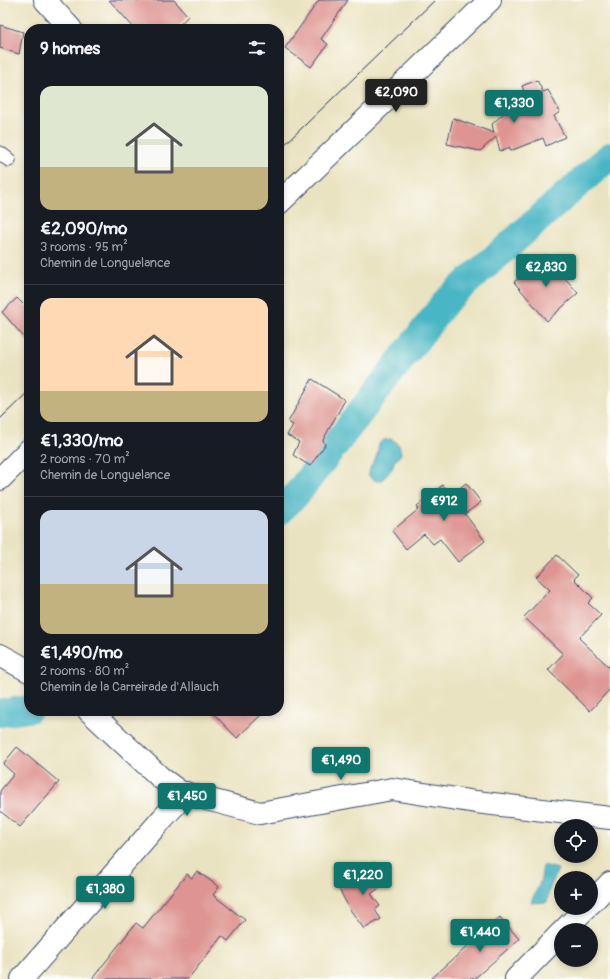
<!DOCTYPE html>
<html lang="en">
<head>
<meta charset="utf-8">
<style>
	:root { --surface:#171b24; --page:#20242c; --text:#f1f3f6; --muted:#9ea1a6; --line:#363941; --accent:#0f766e }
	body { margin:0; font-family:Pangolin,sans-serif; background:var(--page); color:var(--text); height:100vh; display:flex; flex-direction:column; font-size:15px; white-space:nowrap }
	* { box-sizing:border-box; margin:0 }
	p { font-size:13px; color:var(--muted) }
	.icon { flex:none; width:22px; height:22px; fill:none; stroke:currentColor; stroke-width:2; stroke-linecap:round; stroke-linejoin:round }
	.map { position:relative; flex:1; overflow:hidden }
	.sheet { position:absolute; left:24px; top:24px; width:260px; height:692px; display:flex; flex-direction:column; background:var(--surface); border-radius:16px; box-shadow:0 2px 6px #0003 }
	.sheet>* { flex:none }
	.buttons { position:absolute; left:554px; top:819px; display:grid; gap:8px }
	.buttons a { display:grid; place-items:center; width:44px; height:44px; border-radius:50%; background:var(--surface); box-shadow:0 2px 6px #0003; font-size:20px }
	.price { position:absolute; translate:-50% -34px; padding:0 9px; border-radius:4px; background:var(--accent); color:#fff; font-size:13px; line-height:26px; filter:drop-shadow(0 1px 2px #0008) }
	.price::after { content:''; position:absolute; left:50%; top:24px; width:12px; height:9px; margin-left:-6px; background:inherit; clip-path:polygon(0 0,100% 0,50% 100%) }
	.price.on { background:#222; color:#fff }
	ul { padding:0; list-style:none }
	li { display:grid; align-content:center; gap:8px; height:212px; padding:0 16px }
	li+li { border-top:1px solid var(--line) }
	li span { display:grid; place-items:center; height:124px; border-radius:12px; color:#555 }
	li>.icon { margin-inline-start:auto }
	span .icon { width:72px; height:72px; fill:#fffc; stroke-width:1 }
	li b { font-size:17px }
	h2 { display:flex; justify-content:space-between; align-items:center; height:48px; padding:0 16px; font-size:17px }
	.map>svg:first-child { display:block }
	.water { fill:#49b6c5; stroke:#327292 }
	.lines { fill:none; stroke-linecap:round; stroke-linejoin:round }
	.canal { stroke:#49b6c5; stroke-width:28 }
	.building { fill:#de9592 }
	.lane-casing { stroke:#3a4a6d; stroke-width:15 }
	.street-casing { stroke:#3a4a6d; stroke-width:24 }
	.secondary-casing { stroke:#3a4a6d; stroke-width:24 }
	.lane { stroke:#fff; stroke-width:13 }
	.street { stroke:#fff; stroke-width:22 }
	.secondary { stroke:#fff; stroke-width:22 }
	.tram { stroke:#1b2f5e; stroke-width:1 }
</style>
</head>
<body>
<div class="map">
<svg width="610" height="979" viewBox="0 0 610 979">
	<rect width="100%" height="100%" fill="#fdfcf7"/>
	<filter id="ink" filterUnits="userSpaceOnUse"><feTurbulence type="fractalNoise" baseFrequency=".025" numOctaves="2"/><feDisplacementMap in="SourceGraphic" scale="8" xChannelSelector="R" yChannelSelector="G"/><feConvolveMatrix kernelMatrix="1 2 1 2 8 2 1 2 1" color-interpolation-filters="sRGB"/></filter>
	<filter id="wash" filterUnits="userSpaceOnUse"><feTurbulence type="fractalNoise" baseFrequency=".012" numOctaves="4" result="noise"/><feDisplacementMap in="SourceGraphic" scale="16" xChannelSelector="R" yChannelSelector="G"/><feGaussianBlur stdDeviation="0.9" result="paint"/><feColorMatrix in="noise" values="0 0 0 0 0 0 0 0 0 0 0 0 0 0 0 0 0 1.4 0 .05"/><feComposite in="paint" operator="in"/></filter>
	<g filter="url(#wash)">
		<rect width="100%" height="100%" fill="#eae3c1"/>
		<g class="water">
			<path d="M390,439c8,3 10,6 11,15l-7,8 -2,7 -11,12h-4l-5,-2 -3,-3c0,-12 6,-13 8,-22 1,-3 1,-7 2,-10l5,-4z"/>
			<path d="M543,865l15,4 -9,21 -2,12 -16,1c2,-8 7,-13 9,-21 2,-5 2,-12 3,-17z"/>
		</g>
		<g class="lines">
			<g class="canal">
				<path d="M279,511l17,-16 152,-196 162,-143"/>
				<path d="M0,713l29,-4"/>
			</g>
		</g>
		<g id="blocks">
			<g class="building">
				<path d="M109,0h65l14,16 -12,13h-41z"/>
				<path d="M319,0h29l-27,39 7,5 -17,23 -26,-19z"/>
				<path d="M0,25l23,7 -4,22 -19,-6z"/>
				<path d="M537,80l6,12 5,-2 12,22 -6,4 11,21 -19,9 -3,-8 -33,13v-4l-10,4 -4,-14 -16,14 -33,-7 6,-26 41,15 -2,-9 22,-20 13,-5 -5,-13z"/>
				<path d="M545,255l33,38 -31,28 -33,-39z"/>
				<path d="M17,298l12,12v33l-27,-31z"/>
				<path d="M312,379l33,21 -22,40 2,5 -15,21 -17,-11 6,-13 -12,-7 6,-10 -5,-3z"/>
				<path d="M466,483l15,19 -16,12 20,27 -27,21 -18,-23 -7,5 -9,-10 -18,15 -14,-18 27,-22 -2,-3 26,-21 8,10z"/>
				<path d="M557,555l21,20 -4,4 19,19 -5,5 13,12 -22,23 31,30v21l-20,22 -42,-41 15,-16 -39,-37 26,-27 -14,-13z"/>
				<path d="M211,711h54l-28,27z"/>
				<path d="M17,747l42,35 -39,45 -20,-16v-20l14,-17 -11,-10z"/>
				<path d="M375,863l6,24 -10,7 9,12 -5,4 6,9 -17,10 -15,-21 -10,-19z"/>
				<path d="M197,871l22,16 -6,8 32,25 -17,21 -6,-5 -34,43h-96l44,-56 7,5 44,-54 5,4z"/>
				<path d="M500,917l19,22 -45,40h-43z"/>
			</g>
		</g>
	</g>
	<g filter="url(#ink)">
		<use href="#blocks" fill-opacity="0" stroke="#3a4a6d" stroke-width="1"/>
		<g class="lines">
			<g class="lane-casing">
				<path id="lane" d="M0,153l9,7"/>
			</g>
			<g class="street-casing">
				<g id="street">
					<path d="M45,0l26,29"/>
					<path d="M591,903l19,-20"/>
					<path d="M564,930l22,-22"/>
					<path d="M22,979l141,-161 23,-25"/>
					<path d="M516,979l45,-46"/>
				</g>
			</g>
			<g class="secondary-casing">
				<g id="secondary">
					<path d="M279,203l211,-203"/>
					<path d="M0,479l29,-29"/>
					<path d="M0,655l29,16"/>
					<path d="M89,711l72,67 19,14 80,21 132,-24 84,13 134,16"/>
				</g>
			</g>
			<use href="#lane" class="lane"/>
			<use href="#street" class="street"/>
			<use href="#secondary" class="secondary"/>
			<g class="tram">
				<path d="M279,150l156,-150"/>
				<path d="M0,419l29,-28"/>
			</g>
		</g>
	</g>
</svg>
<div class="buttons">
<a><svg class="icon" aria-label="locate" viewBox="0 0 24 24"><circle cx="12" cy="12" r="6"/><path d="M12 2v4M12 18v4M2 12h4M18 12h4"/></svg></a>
<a>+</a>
<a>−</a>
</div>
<b class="price on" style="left:396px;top:113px">€2,090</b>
<b class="price" style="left:514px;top:124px">€1,330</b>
<b class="price" style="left:546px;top:288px">€2,830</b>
<b class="price" style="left:444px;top:522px">€912</b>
<b class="price" style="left:341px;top:781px">€1,490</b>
<b class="price" style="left:187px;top:817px">€1,450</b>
<b class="price" style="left:363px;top:896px">€1,220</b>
<b class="price" style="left:105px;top:910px">€1,380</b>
<b class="price" style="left:480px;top:953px">€1,440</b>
<section class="sheet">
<h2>9 homes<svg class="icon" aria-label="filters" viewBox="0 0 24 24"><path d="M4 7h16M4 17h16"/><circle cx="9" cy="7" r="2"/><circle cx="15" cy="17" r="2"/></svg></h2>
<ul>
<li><span style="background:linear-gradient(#dfe7d0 65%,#c2b280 0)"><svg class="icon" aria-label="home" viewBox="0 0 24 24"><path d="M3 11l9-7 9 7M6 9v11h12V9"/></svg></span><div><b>€2,090/mo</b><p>3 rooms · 95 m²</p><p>Chemin de Longuelance</p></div></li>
<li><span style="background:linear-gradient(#ffd9b3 75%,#c2b280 0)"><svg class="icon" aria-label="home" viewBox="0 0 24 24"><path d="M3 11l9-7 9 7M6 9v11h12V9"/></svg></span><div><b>€1,330/mo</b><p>2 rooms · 70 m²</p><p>Chemin de Longuelance</p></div></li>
<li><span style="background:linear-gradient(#c9d6e8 60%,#c2b280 0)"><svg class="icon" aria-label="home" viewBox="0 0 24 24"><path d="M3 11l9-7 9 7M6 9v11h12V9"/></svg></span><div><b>€1,490/mo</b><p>2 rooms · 80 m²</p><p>Chemin de la Carreirade d'Allauch</p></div></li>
</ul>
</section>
</div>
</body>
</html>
